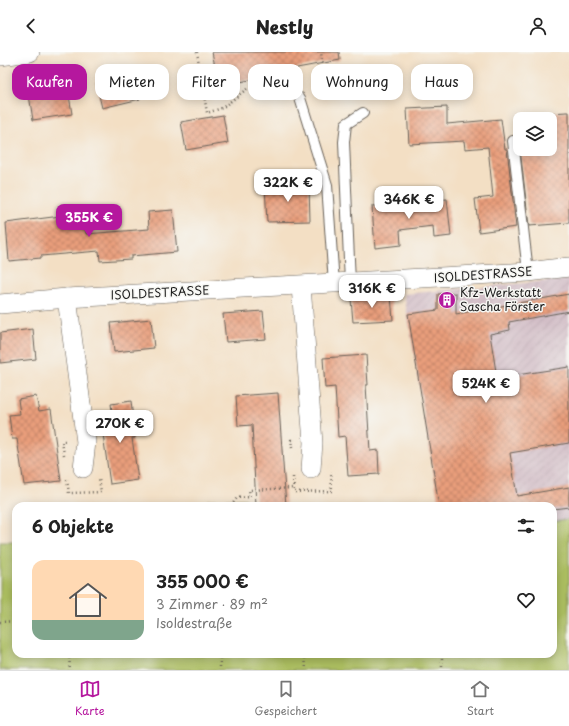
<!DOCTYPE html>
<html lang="de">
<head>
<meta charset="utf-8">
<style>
	:root { --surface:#fff; --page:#f6f6f6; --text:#222; --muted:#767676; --line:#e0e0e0; --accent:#b5179e }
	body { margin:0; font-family:"Playpen Sans",sans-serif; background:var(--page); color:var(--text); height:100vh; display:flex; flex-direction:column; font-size:15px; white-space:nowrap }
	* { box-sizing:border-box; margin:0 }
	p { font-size:13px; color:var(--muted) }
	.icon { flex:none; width:22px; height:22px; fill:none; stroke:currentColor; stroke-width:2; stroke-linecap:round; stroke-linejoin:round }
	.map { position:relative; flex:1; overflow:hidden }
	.drawer { position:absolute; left:12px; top:450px; width:545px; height:156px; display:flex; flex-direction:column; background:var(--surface); border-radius:12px; box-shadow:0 2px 10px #0003 }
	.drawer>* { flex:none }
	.banner { position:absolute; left:12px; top:12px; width:545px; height:36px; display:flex; gap:8px }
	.controls { position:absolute; left:513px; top:60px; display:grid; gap:8px }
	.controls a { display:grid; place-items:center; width:44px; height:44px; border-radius:8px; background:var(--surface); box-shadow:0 2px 10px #0003; font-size:20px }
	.price { position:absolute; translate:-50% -34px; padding:0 9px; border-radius:8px; background:#fff; color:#222; font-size:13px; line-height:26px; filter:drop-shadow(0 1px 2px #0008) }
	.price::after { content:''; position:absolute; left:50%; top:24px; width:12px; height:9px; margin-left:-6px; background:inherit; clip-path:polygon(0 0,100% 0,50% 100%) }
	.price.active { background:var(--accent); color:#fff }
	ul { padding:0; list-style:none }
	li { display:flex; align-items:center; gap:12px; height:100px; padding:0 20px }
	li span { display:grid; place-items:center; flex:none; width:112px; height:80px; border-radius:12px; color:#555 }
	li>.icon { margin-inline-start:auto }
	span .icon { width:48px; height:48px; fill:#fffc; stroke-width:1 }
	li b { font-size:17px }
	h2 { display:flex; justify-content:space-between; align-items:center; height:48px; padding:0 20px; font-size:17px }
	.pill { padding:0 14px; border-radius:12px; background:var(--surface); box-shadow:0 2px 10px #0003; font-size:14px; line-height:36px }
	.pill.active { background:var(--accent); color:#fff }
	header { display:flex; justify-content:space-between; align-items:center; height:52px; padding:0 20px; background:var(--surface); font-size:18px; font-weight:800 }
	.tab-bar { display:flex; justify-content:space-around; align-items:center; height:56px; border-top:1px solid var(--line); background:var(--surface); font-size:11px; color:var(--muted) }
	.tab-bar a { display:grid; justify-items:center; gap:2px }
	.tab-bar .active { color:var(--accent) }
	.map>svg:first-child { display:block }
	.industrial { fill:url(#industrial-furrows) }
	.garden { fill:#acbe61; stroke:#646d3e }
	.building { fill:url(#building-cross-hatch) }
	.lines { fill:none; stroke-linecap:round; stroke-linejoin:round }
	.service-casing { stroke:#676057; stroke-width:12 }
	.minor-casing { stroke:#676057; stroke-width:20 }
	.path { stroke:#676057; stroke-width:2.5; stroke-dasharray:1 3; stroke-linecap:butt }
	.service { stroke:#fff; stroke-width:10 }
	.minor { stroke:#fff; stroke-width:19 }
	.labels { text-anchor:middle; stroke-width:3; stroke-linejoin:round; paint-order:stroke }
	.street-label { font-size:12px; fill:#1c1c1c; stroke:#f6f6f2 }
	.poi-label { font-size:12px; fill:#1c1c1c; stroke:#f6f6f2; text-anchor:start }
</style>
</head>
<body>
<header><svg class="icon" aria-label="back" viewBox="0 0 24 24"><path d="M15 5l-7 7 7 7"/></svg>Nestly<svg class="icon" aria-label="person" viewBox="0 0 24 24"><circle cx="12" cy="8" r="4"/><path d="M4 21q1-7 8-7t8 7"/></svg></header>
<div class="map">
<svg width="569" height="618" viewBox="0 0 569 618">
	<defs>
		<pattern id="industrial-furrows" width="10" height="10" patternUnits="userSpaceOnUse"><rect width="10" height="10" fill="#d2bdc6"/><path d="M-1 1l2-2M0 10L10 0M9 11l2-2" fill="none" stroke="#b4a2aa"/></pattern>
		<pattern id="building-cross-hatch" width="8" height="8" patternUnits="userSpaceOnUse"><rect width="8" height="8" fill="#e99e7c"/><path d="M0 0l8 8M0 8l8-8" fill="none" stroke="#bc8065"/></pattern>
	</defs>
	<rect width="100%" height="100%" fill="#f6f6f2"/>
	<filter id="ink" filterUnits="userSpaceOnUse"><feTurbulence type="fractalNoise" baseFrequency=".025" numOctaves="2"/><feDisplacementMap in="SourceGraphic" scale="8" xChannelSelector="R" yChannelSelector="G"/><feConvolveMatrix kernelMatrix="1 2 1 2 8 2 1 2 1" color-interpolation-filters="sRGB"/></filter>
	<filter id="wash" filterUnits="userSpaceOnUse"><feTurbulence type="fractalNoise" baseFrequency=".012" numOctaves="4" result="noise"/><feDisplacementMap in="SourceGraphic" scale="16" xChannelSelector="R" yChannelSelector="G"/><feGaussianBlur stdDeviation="0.9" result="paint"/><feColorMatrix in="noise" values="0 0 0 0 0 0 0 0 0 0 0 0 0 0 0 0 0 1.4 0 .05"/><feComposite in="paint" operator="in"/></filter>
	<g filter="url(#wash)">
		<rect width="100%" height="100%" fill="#f3dfc4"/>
		<path class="industrial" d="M569,227v240l-16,2v-15h-114l-35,-212z"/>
		<g class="garden">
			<path d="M246,447v7h-37l-1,-6z"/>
			<path d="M569,467v151h-569v-128h16v112h537v-133z"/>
		</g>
		<g id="blocks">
			<g class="building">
				<path d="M212,0h127l1,8 -43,8v3l-78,15z"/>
				<path d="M134,22l6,25 -38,9 -6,-25z"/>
				<path d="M68,37l4,25 -39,6 -4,-25z"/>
				<path d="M447,55v17l54,-5 4,30h2l9,78 -37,5 -4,-33 18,-2 -5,-50 -23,2 -1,-8 -55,3 -2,-35z"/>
				<path d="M567,60h2v111l-40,3 -9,-77h30v-36z"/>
				<path d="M223,63l5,28 -42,7 -5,-28z"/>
				<path d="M309,133l1,36 -43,1 -2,-36z"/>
				<path d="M447,147l4,37 -17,2 -1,-12 -33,4 1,15 -26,3 -3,-42z"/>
				<path d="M173,158l4,42 -46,4v3l-31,2 -1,-10 -58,5v2l-32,3 -3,-38 78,-10 2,21 63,-5 -1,-17z"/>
				<path d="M456,241v21l113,-20v17l-60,11 1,8 -20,4 7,44 72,-11v76l-59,10 7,43 52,-9v20l-16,2v-3h-114l-31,-192 30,-4v-16z"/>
				<path d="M391,244l2,24 -40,2 -2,-23z"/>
				<path d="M263,259l3,28 -40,3 -3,-28z"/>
				<path d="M151,267l3,29 -40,4 -3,-29z"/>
				<path d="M33,277l3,30 -36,4v-30z"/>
				<path d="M366,303l2,30h-2l4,66 8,-1 1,24 -31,2 -3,-40 -7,1 -3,-50 -10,1 -2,-30z"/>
				<path d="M278,341l8,113h-30l-4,-81 -14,1 -2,-30z"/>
				<path d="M36,344l3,15 12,-2 10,72 -37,4 -7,-46h-5l-3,-24 11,-1 -2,-15z"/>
				<path d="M131,349l4,37h-3l6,42 -28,4 -9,-64 12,-2 -2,-14z"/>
			</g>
		</g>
	</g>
	<g filter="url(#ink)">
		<use href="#blocks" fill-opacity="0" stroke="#676057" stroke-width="1"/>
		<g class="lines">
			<g class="service-casing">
				<g id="service">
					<path d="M300,46l27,87 7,99"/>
					<path d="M513,89l15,131"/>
					<path d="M350,231l-6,-141 2,-18 17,-11"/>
				</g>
			</g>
			<g class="minor-casing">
				<g id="minor">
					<path d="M0,4l30,-4"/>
					<path d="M301,234l12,157 -2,26"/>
					<path d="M67,246l19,144 -3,26"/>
					<path d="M0,252l67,-6 461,-26 41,-5"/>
				</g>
			</g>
			<g class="path">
				<path d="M197,0l10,61 15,-5 26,-20"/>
				<path d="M314,40l11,-5 -4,-35"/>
				<path d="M292,396l-1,-8h4"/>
				<path d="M64,403l-2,-14h5"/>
				<path d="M293,425l1,15 38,-1 -1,-19"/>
				<path d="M67,428l2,13 32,-1 -2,-13"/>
				<path d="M231,454l6,-8 13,-1 -1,-7 45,-2"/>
				<path d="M0,570l16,-1"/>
				<path d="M69,602l1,16"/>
				<path d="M220,602v16"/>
				<path d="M305,602l1,16"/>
				<path d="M442,602v16"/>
			</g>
			<use href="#service" class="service"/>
			<use href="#minor" class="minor"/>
		</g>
	</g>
	<defs>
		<g id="building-disc" transform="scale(0.9)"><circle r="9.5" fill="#b5179e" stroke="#f6f6f2"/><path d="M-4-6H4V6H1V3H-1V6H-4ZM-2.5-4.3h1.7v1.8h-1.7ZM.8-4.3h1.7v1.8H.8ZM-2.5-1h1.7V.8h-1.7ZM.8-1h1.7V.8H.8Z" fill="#fff"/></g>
	</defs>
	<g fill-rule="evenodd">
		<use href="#building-disc" x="447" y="248"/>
	</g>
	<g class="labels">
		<g class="street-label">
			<text transform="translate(483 223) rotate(-4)" y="4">ISOLDESTRASSE</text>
			<text transform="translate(160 241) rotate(-3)" y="4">ISOLDESTRASSE</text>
		</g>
		<g class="poi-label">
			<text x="460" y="245">Kfz-Werkstatt<tspan x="460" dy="14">Sascha Förster</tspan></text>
		</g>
	</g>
</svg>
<div class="controls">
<a><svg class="icon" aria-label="layers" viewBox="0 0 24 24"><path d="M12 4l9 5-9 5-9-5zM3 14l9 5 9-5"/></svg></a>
</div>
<b class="price" style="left:288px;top:151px">322K €</b>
<b class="price" style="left:409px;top:168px">346K €</b>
<b class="price active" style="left:89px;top:186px">355K €</b>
<b class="price" style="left:372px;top:257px">316K €</b>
<b class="price" style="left:486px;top:352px">524K €</b>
<b class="price" style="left:120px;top:392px">270K €</b>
<div class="banner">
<a class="pill active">Kaufen</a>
<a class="pill">Mieten</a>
<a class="pill">Filter</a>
<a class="pill">Neu</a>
<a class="pill">Wohnung</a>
<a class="pill">Haus</a>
</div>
<section class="drawer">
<h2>6 Objekte<svg class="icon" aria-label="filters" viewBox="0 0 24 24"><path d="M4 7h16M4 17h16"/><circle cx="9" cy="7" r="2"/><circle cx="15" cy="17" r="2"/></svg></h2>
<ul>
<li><span style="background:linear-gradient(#ffd9b3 75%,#7fa58c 0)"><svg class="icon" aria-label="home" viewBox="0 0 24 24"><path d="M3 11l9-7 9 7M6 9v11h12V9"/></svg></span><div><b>355 000 €</b><p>3 Zimmer · 89 m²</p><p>Isoldestraße</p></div><svg class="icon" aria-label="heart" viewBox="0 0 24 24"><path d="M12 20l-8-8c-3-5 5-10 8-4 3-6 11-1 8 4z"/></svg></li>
</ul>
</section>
</div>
<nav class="tab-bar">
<a class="active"><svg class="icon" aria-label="map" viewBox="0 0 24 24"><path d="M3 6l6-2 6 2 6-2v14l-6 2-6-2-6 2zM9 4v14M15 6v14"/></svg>Karte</a>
<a><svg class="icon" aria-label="saved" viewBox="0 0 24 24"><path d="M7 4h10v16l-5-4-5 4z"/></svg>Gespeichert</a>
<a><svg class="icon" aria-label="home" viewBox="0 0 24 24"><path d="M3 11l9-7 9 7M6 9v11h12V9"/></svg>Start</a>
</nav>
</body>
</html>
